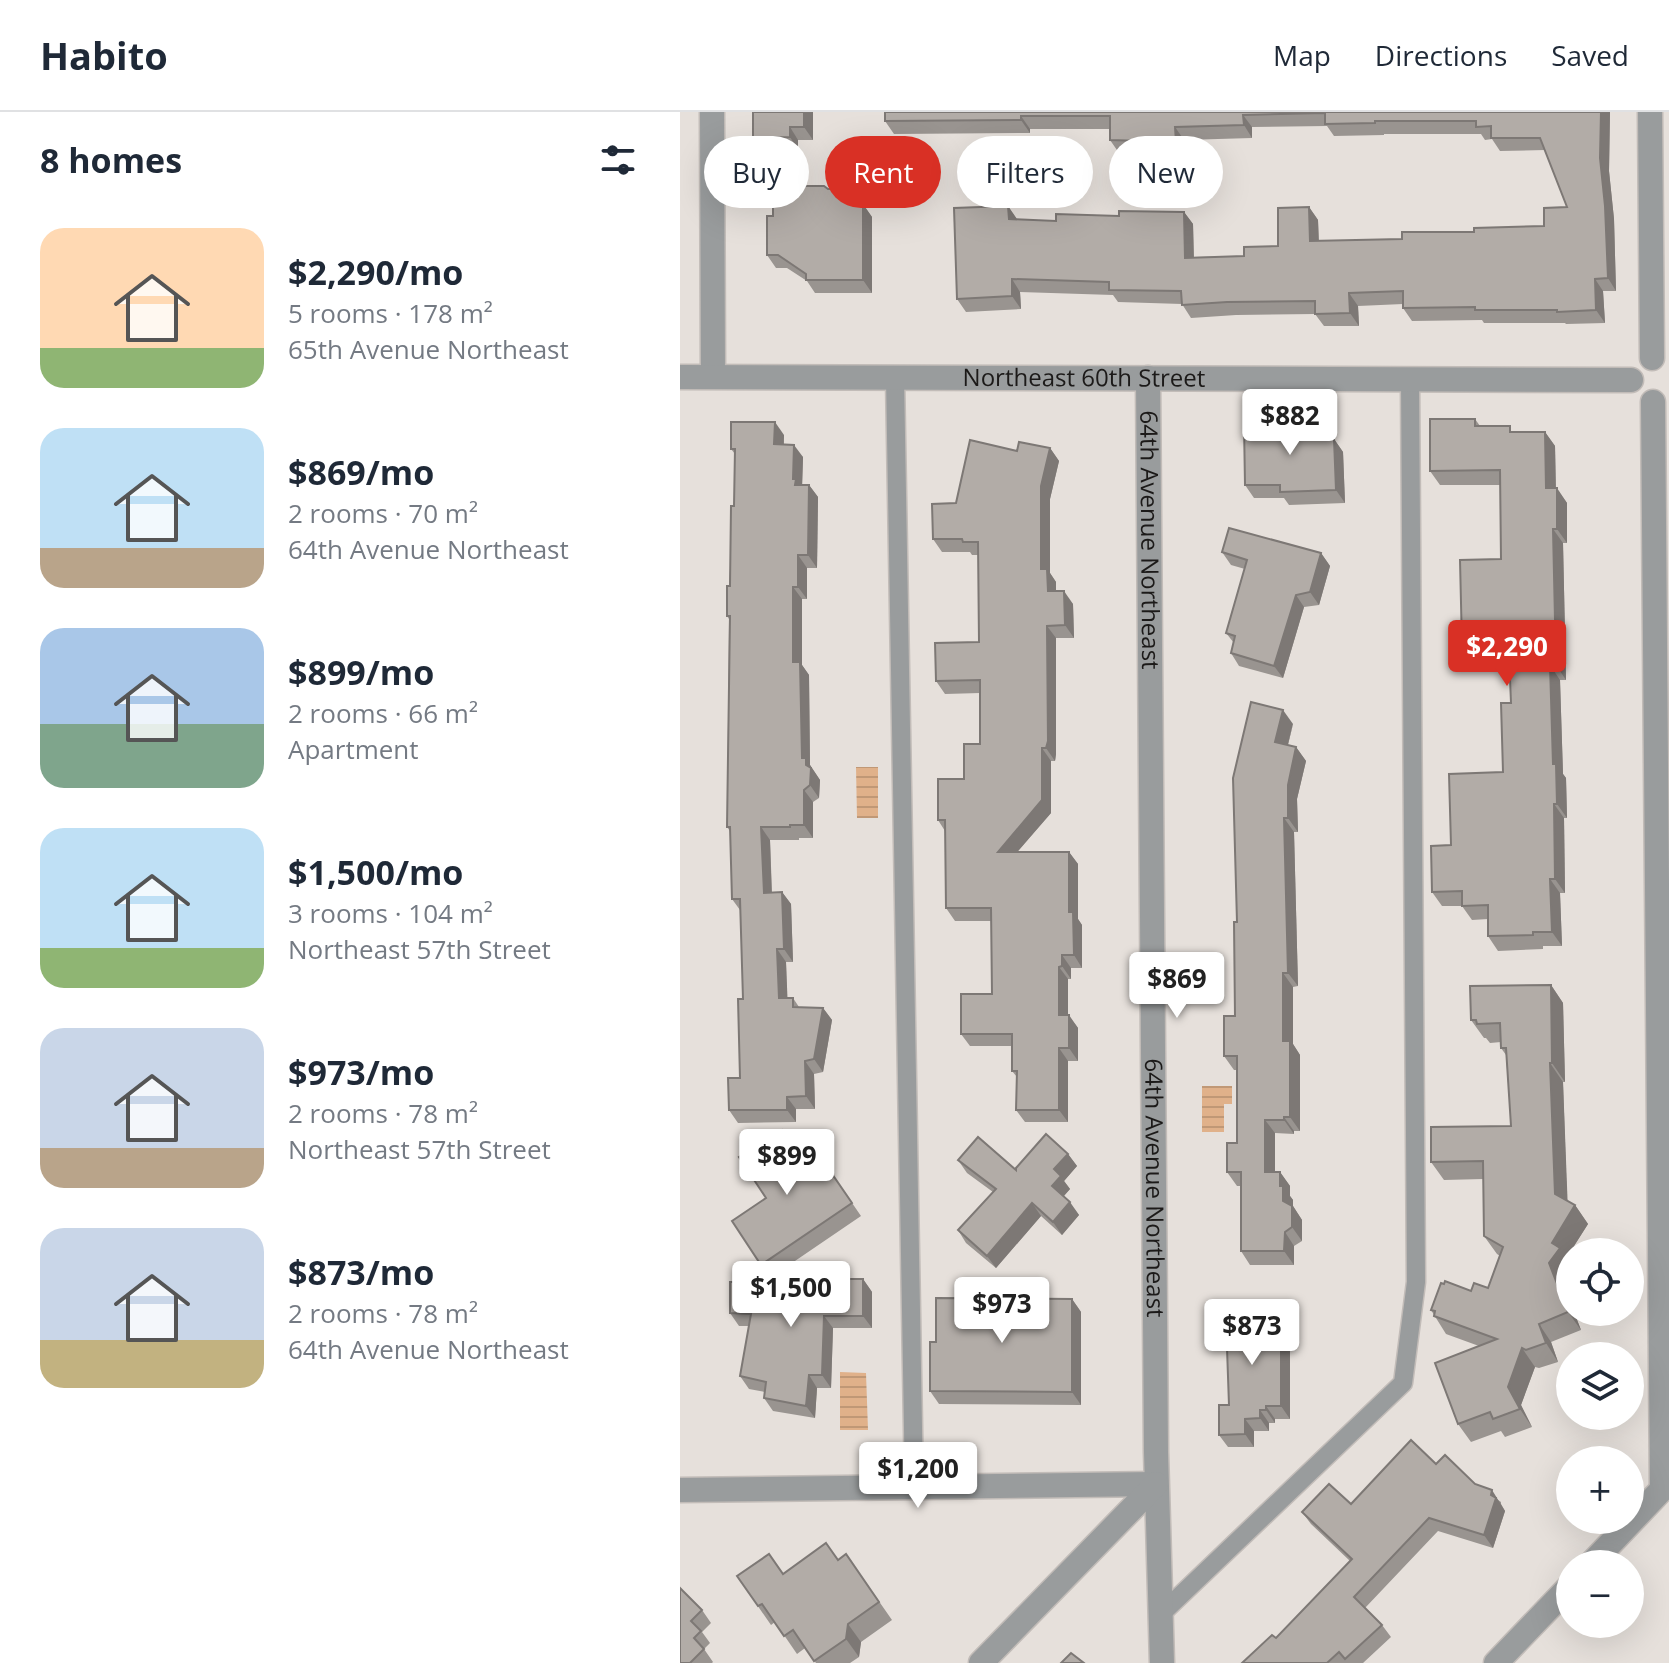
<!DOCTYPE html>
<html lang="en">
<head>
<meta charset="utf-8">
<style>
	:root { --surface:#fff; --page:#f2f2f3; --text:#1f2937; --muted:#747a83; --line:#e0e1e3; --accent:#d93025 }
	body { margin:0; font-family:"Open Sans",sans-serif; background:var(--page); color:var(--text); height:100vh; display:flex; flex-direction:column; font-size:30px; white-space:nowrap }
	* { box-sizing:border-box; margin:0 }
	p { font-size:26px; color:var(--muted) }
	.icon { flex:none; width:44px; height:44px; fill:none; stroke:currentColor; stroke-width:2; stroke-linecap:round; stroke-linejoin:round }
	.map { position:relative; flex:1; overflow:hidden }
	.details { display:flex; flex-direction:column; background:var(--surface); width:680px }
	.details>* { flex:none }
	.top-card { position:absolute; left:24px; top:24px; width:760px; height:72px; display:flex; gap:16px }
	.tools { position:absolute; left:876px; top:1126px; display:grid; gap:16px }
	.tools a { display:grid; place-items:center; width:88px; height:88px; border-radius:50%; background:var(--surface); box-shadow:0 8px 32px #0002; font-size:40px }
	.price { position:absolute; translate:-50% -68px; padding:0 18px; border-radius:8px; background:#fff; color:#222; font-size:26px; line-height:52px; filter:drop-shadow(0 2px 4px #0008) }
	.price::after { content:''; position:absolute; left:50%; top:48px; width:24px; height:18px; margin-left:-12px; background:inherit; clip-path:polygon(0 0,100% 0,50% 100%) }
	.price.on { background:var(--accent); color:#fff }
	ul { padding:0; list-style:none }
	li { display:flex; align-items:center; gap:24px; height:200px; padding:0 40px }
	li span { display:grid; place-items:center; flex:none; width:224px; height:160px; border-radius:24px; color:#555 }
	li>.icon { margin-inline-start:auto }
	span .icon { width:96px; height:96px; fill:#fffc; stroke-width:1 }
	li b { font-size:34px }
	h2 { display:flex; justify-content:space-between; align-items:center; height:96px; padding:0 40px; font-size:34px }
	.tag { padding:0 28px; border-radius:36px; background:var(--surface); box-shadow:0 8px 32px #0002; font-size:28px; line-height:72px }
	.tag.on { background:var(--accent); color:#fff }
	header { display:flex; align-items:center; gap:48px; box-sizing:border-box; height:112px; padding:0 40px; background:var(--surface); border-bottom:2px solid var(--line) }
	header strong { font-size:38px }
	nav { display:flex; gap:44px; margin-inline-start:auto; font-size:28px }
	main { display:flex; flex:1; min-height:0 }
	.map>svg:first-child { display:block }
	.water { fill:url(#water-rules) }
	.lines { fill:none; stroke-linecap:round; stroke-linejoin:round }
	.lane-casing { stroke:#c2bcb8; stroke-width:21 }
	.street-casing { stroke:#c2bcb8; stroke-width:27 }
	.lane { stroke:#999c9d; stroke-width:18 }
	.street { stroke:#999c9d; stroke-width:24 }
	.wall { fill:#999490 }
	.shaded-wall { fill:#7d7875 }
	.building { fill:#b2aca7; stroke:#7d7875; stroke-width:2 }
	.labels { text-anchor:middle; stroke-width:8; stroke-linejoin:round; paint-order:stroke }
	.street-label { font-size:24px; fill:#1c1a19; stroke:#e6e0db }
</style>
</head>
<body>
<header>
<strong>Habito</strong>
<nav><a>Map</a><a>Directions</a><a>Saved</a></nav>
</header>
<main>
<section class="details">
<h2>8 homes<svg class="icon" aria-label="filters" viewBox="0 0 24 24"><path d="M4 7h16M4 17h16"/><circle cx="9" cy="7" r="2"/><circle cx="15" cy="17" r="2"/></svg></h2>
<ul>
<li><span style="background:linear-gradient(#ffd9b3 75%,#8fb573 0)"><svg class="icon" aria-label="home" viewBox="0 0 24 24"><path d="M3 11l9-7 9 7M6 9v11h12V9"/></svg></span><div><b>$2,290/mo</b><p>5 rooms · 178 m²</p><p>65th Avenue Northeast</p></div></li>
<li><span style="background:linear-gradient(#bfe0f5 75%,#b9a48a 0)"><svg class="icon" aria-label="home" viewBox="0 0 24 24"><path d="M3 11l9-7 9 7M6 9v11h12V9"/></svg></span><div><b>$869/mo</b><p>2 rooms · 70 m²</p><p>64th Avenue Northeast</p></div></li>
<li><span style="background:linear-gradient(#a9c7e8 60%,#7fa58c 0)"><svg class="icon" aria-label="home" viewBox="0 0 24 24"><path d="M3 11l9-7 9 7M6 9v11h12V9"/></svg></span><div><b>$899/mo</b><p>2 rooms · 66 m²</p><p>Apartment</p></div></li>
<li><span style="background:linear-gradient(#bfe0f5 75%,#8fb573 0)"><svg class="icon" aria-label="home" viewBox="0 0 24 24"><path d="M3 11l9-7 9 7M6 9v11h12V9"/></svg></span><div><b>$1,500/mo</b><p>3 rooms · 104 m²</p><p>Northeast 57th Street</p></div></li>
<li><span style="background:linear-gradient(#c9d6e8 75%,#b9a48a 0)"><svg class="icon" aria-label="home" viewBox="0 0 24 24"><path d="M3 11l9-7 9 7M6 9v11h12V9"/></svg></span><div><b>$973/mo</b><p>2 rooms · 78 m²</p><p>Northeast 57th Street</p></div></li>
<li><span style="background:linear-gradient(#c9d6e8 70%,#c2b280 0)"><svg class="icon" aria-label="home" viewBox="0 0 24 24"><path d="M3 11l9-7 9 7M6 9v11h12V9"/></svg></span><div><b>$873/mo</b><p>2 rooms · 78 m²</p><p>64th Avenue Northeast</p></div></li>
</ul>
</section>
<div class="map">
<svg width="989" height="1551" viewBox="0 0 989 1551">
	<defs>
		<pattern id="water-rules" width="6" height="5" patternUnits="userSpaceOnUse" patternTransform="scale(2)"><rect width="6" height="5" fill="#e0b18a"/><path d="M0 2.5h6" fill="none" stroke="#c09876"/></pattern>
	</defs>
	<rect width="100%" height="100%" fill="#e6e0db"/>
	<g class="water">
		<path d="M176,655h22v51h-21z"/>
		<path d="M522,974h30v18h-8v28h-22z"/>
		<path d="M160,1260l26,1 2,57h-28z"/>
	</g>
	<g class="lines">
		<g class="lane-casing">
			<g id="lane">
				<path d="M215,265l19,1109"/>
				<path d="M481,1502l242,-231 13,-101 -6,-902"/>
			</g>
		</g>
		<g class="street-casing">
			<g id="street">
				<path d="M32,0l1,264"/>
				<path d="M970,0l2,246"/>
				<path id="s1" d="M0,265l951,3"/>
				<path id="s2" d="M468,266l8,1074 6,211"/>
				<path d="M973,290l9,1087"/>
				<path d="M0,1378l476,-6"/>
				<path d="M911,1452l78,-82"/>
				<path d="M301,1551l175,-179"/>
				<path d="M816,1551l74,-77"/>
			</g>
		</g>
		<use href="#lane" class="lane"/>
		<use href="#street" class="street"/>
	</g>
	<g class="wall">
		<path d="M73,0h60v28h-15v10h-36l-9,-12z"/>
		<path d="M205,0h725l-1,59 5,48 2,72h-13l2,32 -39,1 -1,-1h-81l-2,-3 -70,1 -9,-13v-4l-45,2 1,20h-35l-9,-12 -79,1 -45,3 -9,-14 -64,-2 -5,-7 -93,-3 1,17 -55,3 -9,-13 51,-93 9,14 39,1 128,-9 9,12 1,33 50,-1 34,-10 31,-39 9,13 1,21 83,-2 72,-7 70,-6 23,-19 -22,-57 -45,1 -8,-12 -7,1 -4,-6h-97v1l-50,1 -7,-10 -75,1v11l-68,2 1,14 -66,-1 -9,-13v-11h-80v4l-136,1 -9,-13z"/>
		<path d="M148,77h28l9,13v5l7,10v76h-57l-8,-12 -20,-13h-11l-9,-13 6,-39z"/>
		<path d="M795,307l5,7 34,6h31l10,14 1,42 11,15v40h-4l3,137h-6l3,94 3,4 1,40h-3l1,75h-5l2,53h-19v3l-45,2 -10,-15v-17l-16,1 -10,-14h-20l-10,-14 19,-47 52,-73 8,-69 -1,-35 -28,1 -7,-9h-3l-10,-14 39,-87 -1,-74h-60l-10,-14z"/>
		<path d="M643,310l9,13v4h2l9,13 2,51 -56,2 -5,-7h-30l-9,-13z"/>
		<path d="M104,323v9l19,13 -1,28h7l9,12 -1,71h-10v31h-5v66l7,10 1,90 10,15 -1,18 -6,4v36h-14v2h-29l2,52h10l9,12 2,58h-7l1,36h6l6,9 24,1 9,12 -9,52 -9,2 1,35h-19v13l-58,1 -9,-13 11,-32 3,-79 -3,-89 -8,-11 -2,-68 -3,-4 2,-208 -2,-3 7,-110 1,-52 -4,-5z"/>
		<path d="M370,336l9,13 -9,38v74l6,9v9l17,13 1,34h-18v116l-1,7h-4v52l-34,39h52l9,12v55l4,6v43h-11v11h-3v36l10,13v33h-10v61h-43l-9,-12 1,-33 -5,-6v-25h-42l-9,-12 31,-40v-73h-37l-9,-13 -1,-77 -7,-11 26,-41 16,-35v-51l-35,1 -9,-13 43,-39 -1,-87h-6l-2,-3h-28l-9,-13 23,-36 61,-52z"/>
		<path d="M542,440l99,1 9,13 -11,39 -15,2 -21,71 -44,-12 -8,-13 3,-10 -8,-10 19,-64 -14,-4z"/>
		<path d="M613,612l-5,21 8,2 10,14 -9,38 1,33h-4l4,154 -5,1v57l7,11v76h-6v3l-19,-1v39h5l10,14v10l3,4v6l9,14v21l-8,5v19h-44l-9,-14v-65h-4l-10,-14 10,-29v-73h-3l-10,-14 11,-40 2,-94z"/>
		<path d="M871,873l12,18 2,79h-2l4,119 8,4 13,19 -21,33 3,5v9l-8,10 8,31h4l7,18 -30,12 7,20 -19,6 -4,-1 -14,38 11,22 -27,10 -4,-6 -30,11 -13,-18 21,-78 -33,-12 -15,-24 40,-19 17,-3 12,-32 -3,-2 -13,-18 -1,-57 -39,1 -13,-18 80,-36 -5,-71 -5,-7v-6l-11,1 -4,-5h-2l-13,-18z"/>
		<path d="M388,1042l9,12 -13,15 6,8 -6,7 15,19 -17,20 -21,-19 -45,52 -30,-25 -8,-13 35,-38 -26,-19 -9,-13 58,10z"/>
		<path d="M139,1043l42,61 -91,62 -38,-57 34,-23 40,-34z"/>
		<path d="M183,1167l9,13v36h-39l-2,60h-14l-2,30 -42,-7 -9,-13 1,-6 -16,-3 -9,-13 9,-50h-10l-9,-13 42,-31z"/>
		<path d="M392,1187l9,13v93l-142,-1 -9,-13 6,-49z"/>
		<path d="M596,1191l9,12v25l5,7v72h-15v4h-6v8h-15v16h-26l-9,-12 10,-30 5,-57z"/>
		<path d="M756,1352l39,20 26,18v2l4,7 -12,37 -55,-17 -73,77 17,17 9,12 -28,26h-121l34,-25 74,-77 -39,-37 -9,-12 49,-8z"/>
		<path d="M166,1442l46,66 -31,22 -2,15 -9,6h-34l-11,-15 -8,6 -22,-32 -4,3 -34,-49 46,-2 55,-14z"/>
		<path d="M0,1476l22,22 9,13 -9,9 8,11 -6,6 9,13 -1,1h-32z"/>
	</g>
	<g class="shaded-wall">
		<path d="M124,0h9v28l-9,-13z"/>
		<path d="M921,0h9l-1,59 5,48 2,72 -8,-13 -8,-120z"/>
		<path d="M563,3l9,12v11l-8,-13z"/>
		<path d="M341,4l9,13v4l-9,-13z"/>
		<path d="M110,15l8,13v10l-8,-13z"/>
		<path d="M495,15l9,13 1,14 -9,-12z"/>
		<path d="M176,77l9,13v5l7,10v76l-9,-13 -7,-76z"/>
		<path d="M328,94l9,13 1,13 -9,-13z"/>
		<path d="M629,95l9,13 1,34 -9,-13z"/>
		<path d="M504,100l9,12 1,46 -9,-12z"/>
		<path d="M332,167l8,13 1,17 -9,-13z"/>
		<path d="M915,167l8,12 2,32 -9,-13z"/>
		<path d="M669,181l9,13 1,20 -9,-13z"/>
		<path d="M95,310l9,13 -1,22 -9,-13z"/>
		<path d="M643,310l9,13v17l-9,-13z"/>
		<path d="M865,320l10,14 1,57 -10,-15z"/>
		<path d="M654,327l9,13 2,51 -9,-13z"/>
		<path d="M114,333l9,12 -1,32 -7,-4 -2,-6z"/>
		<path d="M370,336l9,13 -9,38v74l6,9v22l-8,-13 -7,-22v-83z"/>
		<path d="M129,373l9,12 -1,71 -9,-13z"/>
		<path d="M877,376l10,15v40l-10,-14z"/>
		<path d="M873,417l10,14 3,137 -10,-15z"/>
		<path d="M641,441l9,13 -11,39 -9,-13z"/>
		<path d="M118,443l9,13v31l-9,-12z"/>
		<path d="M113,475l9,12v66l7,10 1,90 10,15 -1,18 -9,-13 -8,-27 -9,-96z"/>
		<path d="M384,479l9,13 1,34 -9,-13z"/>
		<path d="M616,483l8,12 -21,71 -9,-12z"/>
		<path d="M367,514l9,12v116l-1,7 -9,-13z"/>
		<path d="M870,553l10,15 3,94 3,4 1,40 -10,-14 -4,-40z"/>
		<path d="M603,598l10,14 -8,32 -10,-14z"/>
		<path d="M616,635l10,14 -9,38 1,33 -10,-14v-33z"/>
		<path d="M362,636l9,13v52l-45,52 -8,-13z"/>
		<path d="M124,678l9,12v36l-9,-13z"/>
		<path d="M874,692l10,14 1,75 -10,-14z"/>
		<path d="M604,706l10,14 4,154 -10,-13z"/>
		<path d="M81,715l9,13 2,65 -8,-12z"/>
		<path d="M389,740l9,12v55l4,6v43l-8,-13 -5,-43z"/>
		<path d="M870,767l10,14 2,53 -10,-14z"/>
		<path d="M102,780l9,12 2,58 -9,-13z"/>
		<path d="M97,837l9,13 2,49 -9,-13z"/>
		<path d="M382,843l9,13v11l-9,-13z"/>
		<path d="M379,855l9,12v49l-9,-13z"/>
		<path d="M603,861l10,14v57l7,11v76l-10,-14 -7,-76z"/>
		<path d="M871,873l12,18 2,79 -13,-19z"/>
		<path d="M143,896l9,12 -9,52 -9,-13z"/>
		<path d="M389,903l9,13v33l-9,-13z"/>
		<path d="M379,936l9,13v61l-9,-12z"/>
		<path d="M125,949l9,13 1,35 -9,-13z"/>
		<path d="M870,951l13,19 5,130 -13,-18z"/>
		<path d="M107,985l9,12v13l-9,-12z"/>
		<path d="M604,1005l10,14v3l-10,-14z"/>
		<path d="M585,1008l10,13v53l-10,-14z"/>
		<path d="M388,1042l9,12 -13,15 6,8 -9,10 -9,-13 2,-17z"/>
		<path d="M600,1060l10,14v10l3,4v6l9,14v21l-10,-14 -9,-26 -3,-15z"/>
		<path d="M390,1090l9,13 -17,20 -9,-13z"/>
		<path d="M352,1091l9,13 -45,52 -9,-12z"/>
		<path d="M895,1093l13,19 -21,33 3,5v9l-8,10 8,21v10h4l7,18 -13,-18 -19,-49 3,-20z"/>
		<path d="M605,1120l9,14v19l-10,-14z"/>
		<path d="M183,1167l9,13v36l-9,-12z"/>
		<path d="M392,1187l9,13v93l-9,-13z"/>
		<path d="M596,1191l9,12v25l5,7v72l-9,-13z"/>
		<path d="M144,1204l9,12 -2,60 -9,-13z"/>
		<path d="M859,1212l12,18 7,20 -12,-19z"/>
		<path d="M842,1236l13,19 -14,38 11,22 -12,-18 -12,-22z"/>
		<path d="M129,1263l8,13 -2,30 -9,-12z"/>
		<path d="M586,1294l9,13v4l-9,-13z"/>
		<path d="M580,1298l9,13v8l-9,-13z"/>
		<path d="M565,1307l9,12v16l-9,-13z"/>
		<path d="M812,1378l13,21 -12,37 -9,-13z"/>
		<path d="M168,1512l13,18 -2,15 -13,-18z"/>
	</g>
	<g class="building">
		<path d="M73,0h51v15h-14v10l-37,1z"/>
		<path d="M205,0h716l-1,46 5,48 3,72 -13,1 1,31 -39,2v-2h-82v-3l-72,1v-17l-54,2 1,20 -35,1v-13l-88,1 -45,3 -1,-14 -72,-1v-8l-97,-3v17l-55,3 -3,-91 54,-2 1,13 47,2v-7l63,2v-5l65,1 1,46 59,-2v-9l34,-1v-38l31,-1 1,34 92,-2v-7h72v-4l70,-2v-18l23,-1 -27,-69h-49v-12l-15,1v-6h-101v2l-50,1v-11l-82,2 1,10 -69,2 1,15 -66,-2v-24h-89v4l-136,1z"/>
		<path d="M93,74h51l4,3h28v15h7v76h-57v-6l-28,-19h-11v-39h6z"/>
		<path d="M750,307h45v7h35v6h35l1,56h11v41h-4l3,136h-6l3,99h3l1,40h-3l1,75h-5l2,53h-19v3l-45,1v-31l-26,1v-15l-30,1 -1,-46 20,-1 -2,-71 54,-2 -2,-69h10l-2,-49 -37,1 -1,-10 -9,1 -2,-86 41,-1 -1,-89 -70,1z"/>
		<path d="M51,310h44l-1,22 20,1 -1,34h3l-1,6h14l-1,70h-10v32h-5v75h7l2,96h4v7l5,3 -1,17 -6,5v35h-14v2h-29l3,66 18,-1 2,57h-7l2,49h14v9l30,1 -9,51 -9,2 1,35 -19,1v13h-58l-1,-32h12l-2,-79h5l-3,-100h-8l-2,-72h-3l3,-211h-3v-30h3l1,-80h3l1,-57h-4z"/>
		<path d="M643,310v17h11l2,51 -56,2v-7h-35l-1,-61z"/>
		<path d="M290,328l47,11 2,-9 31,6 -9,38v83h6l1,22h16l1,34 -18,1 1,115 -2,7h-4v52l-44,52h71v60h4l1,43h-12v11l-3,1v48h10v33h-10v62h-43l1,-39h-5v-37h-51v-40h31l-1,-86h-45l-1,-88h-7v-41h26v-35h16v-64l-44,1 -1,-38 44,-1 -1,-100h-15l-1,-3h-29l-1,-35 24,-1z"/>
		<path d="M549,416l92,25 -11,39 -14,3 -22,71 -43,-13 4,-17 -9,-3 21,-73 -25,-8z"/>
		<path d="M571,590l32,8 -8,32 21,5 -8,38v33h-4l4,155h-5v68h7v76h-6v3h-19v52h15v14h3v15l9,5v21l-7,5 -1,19h-43v-79h-14v-29h10v-87h-13v-40h11l-1,-94h3l-4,-144z"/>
		<path d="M871,873l1,78h-2l5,131 20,11 -23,38 8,5 -11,15 19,49 -29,12 7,19 -20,7 -4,-2 -14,39 12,22 -27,10 -3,-7 -32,12 -23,-61 62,-24 -63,-23 1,-5 -4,-1 10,-27 3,1 1,-3 26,10 3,-8 14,5 15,-41 -19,-11 -1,-75 -52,1v-35l80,-1 -5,-78h-5l-1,-25 -23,1 -1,-4h-5l-1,-34z"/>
		<path d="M102,1018l24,34 13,-9 33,48 -91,62 -29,-44 34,-23 -27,-41z"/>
		<path d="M366,1022l22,20 -14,15 7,7 -9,10 18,16 -17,20 -21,-19 -45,53 -29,-26 38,-41 -38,-29 20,-23 38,33v-2z"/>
		<path d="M90,1167h93v37h-39l-2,59h-13l-3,31 -42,-8 2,-16 -26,-6 11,-62 -21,-1v-31h42z"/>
		<path d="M256,1186l136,1v93l-142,-1v-49h6z"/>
		<path d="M553,1191h43v25l5,7v71h-15v4h-6v8l-15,1v15l-26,1v-30h10l-2,-57h7z"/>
		<path d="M731,1328l25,24 9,-9 30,29 17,6 -1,5 5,3 -12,37 -55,-17 -75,79 28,28 -37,34 -6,-7 -12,11h-85l30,-28 4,3 76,-79 -50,-47 27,-28 22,20z"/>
		<path d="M146,1431l12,17 8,-6 33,48 -31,22 -2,15 -32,22 -21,-31 -9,6 -22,-32 -4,2 -21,-30 32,-22 14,20z"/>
		<path d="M0,1476l22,22 -11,11 10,10 -7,7 10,11 -14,14h-10z"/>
		<path d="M391,1541l13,10h-23z"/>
	</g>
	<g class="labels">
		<g class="street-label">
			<text dy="8" stroke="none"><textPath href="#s1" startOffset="404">Northeast 60th Street</textPath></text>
			<text dy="8" stroke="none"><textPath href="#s2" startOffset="162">64th Avenue Northeast</textPath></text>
			<text dy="8" stroke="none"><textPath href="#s2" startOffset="810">64th Avenue Northeast</textPath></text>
		</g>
	</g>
</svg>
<div class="tools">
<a><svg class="icon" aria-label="locate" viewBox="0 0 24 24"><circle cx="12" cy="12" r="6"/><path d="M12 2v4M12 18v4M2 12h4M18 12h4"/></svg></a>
<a><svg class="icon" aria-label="layers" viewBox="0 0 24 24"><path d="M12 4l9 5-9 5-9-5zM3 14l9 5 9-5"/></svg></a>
<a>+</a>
<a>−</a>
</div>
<b class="price" style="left:610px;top:345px">$882</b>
<b class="price on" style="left:827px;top:576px">$2,290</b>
<b class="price" style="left:497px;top:908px">$869</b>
<b class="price" style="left:107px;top:1085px">$899</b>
<b class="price" style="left:111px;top:1217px">$1,500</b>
<b class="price" style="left:322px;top:1233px">$973</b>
<b class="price" style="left:572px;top:1255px">$873</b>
<b class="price" style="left:238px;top:1398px">$1,200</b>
<div class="top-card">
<a class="tag">Buy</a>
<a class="tag on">Rent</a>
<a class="tag">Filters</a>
<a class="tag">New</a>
</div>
</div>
</main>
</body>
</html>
